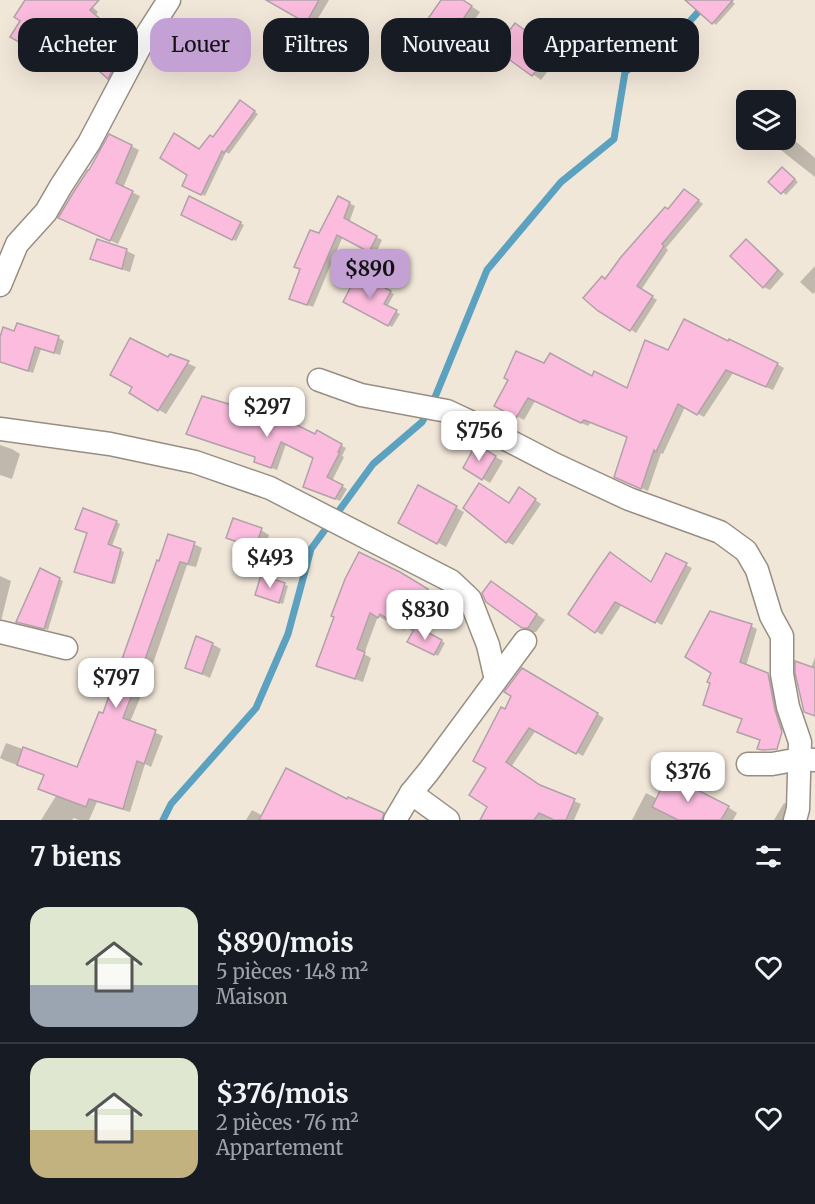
<!DOCTYPE html>
<html lang="fr">
<head>
<meta charset="utf-8">
<style>
	:root { --surface:#171b24; --page:#20242c; --text:#f1f3f6; --muted:#9ea1a6; --line:#363941; --accent:#c4a1d5 }
	body { margin:0; font-family:Merriweather,serif; background:var(--page); color:var(--text); height:100vh; display:flex; flex-direction:column; font-size:22px; white-space:nowrap }
	* { box-sizing:border-box; margin:0 }
	p { font-size:20px; color:var(--muted) }
	.icon { flex:none; width:33px; height:33px; fill:none; stroke:currentColor; stroke-width:2; stroke-linecap:round; stroke-linejoin:round }
	.map { position:relative; height:820px; overflow:hidden }
	.side { display:flex; flex-direction:column; background:var(--surface); flex:1 }
	.side>* { flex:none }
	.top-card { position:absolute; left:18px; top:18px; width:780px; height:54px; display:flex; gap:12px }
	.buttons { position:absolute; left:736px; top:90px; display:grid; gap:12px }
	.buttons a { display:grid; place-items:center; width:60px; height:60px; border-radius:12px; background:var(--surface); box-shadow:0 6px 24px #0002; font-size:30px }
	.price { position:absolute; translate:-50% -51px; padding:0 14px; border-radius:12px; background:#fff; color:#222; font-size:20px; line-height:39px; filter:drop-shadow(0 2px 3px #0008) }
	.price::after { content:''; position:absolute; left:50%; top:36px; width:18px; height:14px; margin-left:-9px; background:inherit; clip-path:polygon(0 0,100% 0,50% 100%) }
	.price.active { background:var(--accent); color:#111 }
	ul { padding:0; list-style:none }
	li { display:flex; align-items:center; gap:18px; height:150px; padding:0 30px }
	li+li { border-top:2px solid var(--line) }
	li span { display:grid; place-items:center; flex:none; width:168px; height:120px; border-radius:18px; color:#555 }
	li>.icon { margin-inline-start:auto }
	span .icon { width:72px; height:72px; fill:#fffc; stroke-width:1 }
	li b { font-size:26px }
	h2 { display:flex; justify-content:space-between; align-items:center; height:72px; padding:0 30px; font-size:26px }
	.chip { padding:0 21px; border-radius:18px; background:var(--surface); box-shadow:0 6px 24px #0002; font-size:21px; line-height:54px }
	.chip.active { background:var(--accent); color:#111 }
	.map>svg:first-child { display:block }
	.shadow { fill:#0003 }
	.lines { fill:none; stroke-linecap:round; stroke-linejoin:round }
	.stream { stroke:#5ca1c0; stroke-width:7 }
	.building { fill:#fbbcdd; stroke:#b1a1a9; stroke-width:1.5 }
	.minor-casing { stroke:#978e81; stroke-width:25 }
	.minor { stroke:#fff; stroke-width:22 }
</style>
</head>
<body>
<div class="map">
<svg width="815" height="820" viewBox="0 0 815 820">
	<rect width="100%" height="100%" fill="#f1e7d9"/>
	<g class="shadow">
		<path d="M27,0h58l13,12 -2,3 35,30 -12,15 5,4 -9,17 -7,-3 -43,-39 -13,21 -40,-24 11,-17z"/>
		<path d="M267,0h62l-15,25z"/>
		<path d="M443,0h19l18,12 -29,41 -8,-5z"/>
		<path d="M687,0h44l4,4 -19,21z"/>
		<path d="M523,29l36,27 -18,24 -36,-26z"/>
		<path d="M244,104l14,10 -29,40 -3,-2 -21,44 -21,-11 16,-34z"/>
		<path d="M786,133l29,25v19l-47,-37h18z"/>
		<path d="M131,146l8,4 -16,38 17,8 -22,48 -50,-23z"/>
		<path d="M785,171l13,11 -12,13 -16,-13z"/>
		<path d="M690,194l13,10 -37,44 2,2 -27,40 16,10 -21,33 -37,-24 7,-29 63,-69z"/>
		<path d="M190,198l54,27 -8,16 -53,-26z"/>
		<path d="M338,198l17,8 -6,17 33,17 -6,13 -33,-17 -30,71 -16,-6 4,-31 -5,-3 23,-32z"/>
		<path d="M98,241l29,10 8,4 -5,17 -29,-9 -9,-5z"/>
		<path d="M746,241l7,4 31,29 -14,16 -6,-3z"/>
		<path d="M815,266v26l-2,2 -13,-12z"/>
		<path d="M359,275l35,19 -7,13 13,7 -8,13 -47,-26z"/>
		<path d="M18,325l41,13 5,3 -4,14 -19,-6 -8,24 -33,-11v-20l15,-9z"/>
		<path d="M669,352l108,12 7,4 -11,22 -40,-17 -29,44 -19,-10 -22,47 -2,-1 -13,38 -25,-11 6,-42 -38,-16 -3,4 -53,-25 -11,19 -28,-15 49,-40 47,13 35,12z"/>
		<path d="M171,356l25,11 -30,47 -35,-21 38,-33z"/>
		<path d="M258,398l26,9 -5,11 37,18 2,-4 28,16 -4,8 2,1 -12,24 15,8 -7,12 -30,-12 5,-31 -29,-14 -9,26 -16,-6 -4,-6 -64,-21 -6,-3 66,-21z"/>
		<path d="M0,445l12,4 8,5 -8,25 -12,-4z"/>
		<path d="M476,446l27,15 -13,22 -25,-15z"/>
		<path d="M419,487l45,25 -18,35 -46,-25z"/>
		<path d="M526,493l15,11 -28,41 -6,-3 2,-37z"/>
		<path d="M116,522l4,2 -8,22 12,6 -9,32 -35,-10z"/>
		<path d="M261,530l8,5 -6,17 -27,-10 -8,-5z"/>
		<path d="M194,544l8,4 -6,19 -9,-2 -40,116 -17,41 33,14 -12,31 -6,-3 -15,48 -33,-10 -8,18h-10l-5,-2 -2,2h-31l15,-24 -8,-3 -3,-18 -39,-14 -6,-3 6,-15 72,26 26,-54 54,-153z"/>
		<path d="M686,565l6,3 -30,57 -40,-21 -20,31 -32,-21 82,-31z"/>
		<path d="M41,570l22,11 -15,49 -30,-9z"/>
		<path d="M399,573l35,21 -19,33 30,16 -7,13 -29,-15 5,-9 -26,-15 -2,4 -8,-5 -14,38 7,4 -8,24 -37,-13 -8,-4z"/>
		<path d="M0,576l11,5 -11,44z"/>
		<path d="M262,577l26,9 -5,18 -23,-8z"/>
		<path d="M499,588l46,32 -9,12h-4l-9,-5z"/>
		<path d="M751,626l6,3 -11,37 28,12 12,53 -56,-20 -17,-38z"/>
		<path d="M212,644l9,5 -11,29 -24,-11z"/>
		<path d="M815,657v59l-4,-48z"/>
		<path d="M522,670l82,48 -21,38 -47,-26 -25,37 31,20 39,17 -7,16h-90l5,-13 -1,-39 18,-57z"/>
		<path d="M646,793l12,6 70,8 9,6 -4,7h-101z"/>
		<path d="M784,803l10,5 -2,12h-18z"/>
		<path d="M252,810l11,6 65,4h-82z"/>
	</g>
	<g class="lines">
		<path class="stream" d="M163,820l8,-16 85,-96 32,-74 23,-85 62,-85 49,-42 9,-15 56,-137 74,-88 53,-43 11,-67 57,-42 27,-30"/>
	</g>
	<g class="building">
		<path d="M25,0h74l-9,10 35,31 -12,14 5,3 -10,21 -49,-44 -14,22 -35,-20 10,-16 -6,-4z"/>
		<path d="M266,0h53l-13,23z"/>
		<path d="M441,0h22l9,6 -30,44 -24,-17z"/>
		<path d="M685,0h48l-21,24z"/>
		<path d="M515,23l37,27 -20,26 -29,-21 7,-10 -7,-6z"/>
		<path d="M240,100l15,11 -31,42 -2,-2 -21,44 -19,-9 5,-11 -27,-17 14,-25 25,16 11,-14 3,2z"/>
		<path d="M109,134l23,11 -16,38 17,8 -23,50 -52,-23 15,-25 15,-23h1z"/>
		<path d="M782,167l13,12 -14,15 -13,-12z"/>
		<path d="M684,189l15,11 -37,44 2,2 -27,40 16,10 -23,35 -32,-20 -15,-13 19,-22 3,3 16,-22 44,-50 3,2z"/>
		<path d="M189,196l52,26 -9,18 -51,-25z"/>
		<path d="M338,196l12,6 -6,16 33,18 -8,16 -32,-17 -30,70 -18,-6 11,-30 -6,-2 16,-37 9,3z"/>
		<path d="M97,239l30,10 -5,20 -32,-10z"/>
		<path d="M746,239l32,31 -15,18 -33,-32z"/>
		<path d="M358,273l33,18 -7,13 13,6 -9,16 -45,-24z"/>
		<path d="M684,319l44,22 1,-2 49,24 -12,24 -40,-17 -29,45 -19,-11 -22,48 -2,-2 -13,39 -27,-12 13,-40 -43,-17 -3,3 -53,-25 -12,20 -22,-12 14,-26 -4,-2 12,-27 28,12 6,-10 42,23 2,-5 33,17 18,-48 23,10z"/>
		<path d="M17,323l42,13 -5,17 -19,-6 -7,24 -28,-9v-25l3,-10 11,4z"/>
		<path d="M130,338l38,19 2,-3 19,7 -31,50 -29,-18 3,-6 -22,-12z"/>
		<path d="M202,396l50,15 5,-15 22,7 -5,11 41,20 2,-4 25,14 -4,8h2l-13,25 16,8 -8,14 -32,-12 10,-29 -32,-16 -10,26 -17,-6 1,-5 -69,-23z"/>
		<path d="M476,444l20,12 -14,24 -19,-12z"/>
		<path d="M479,483l30,20 10,-16 17,12 -30,44 -43,-35z"/>
		<path d="M418,485l39,21 -20,38 -39,-21z"/>
		<path d="M83,508l34,13 -9,23 13,5 -9,34 -38,-11 13,-39 -12,-4z"/>
		<path d="M233,518l29,10 -7,20 -29,-10z"/>
		<path d="M168,534l27,8 -7,22 -8,-2 -41,114 -16,42 33,12 -12,34 -7,-3 -14,48 -34,-10 -3,8 -48,-18 6,-14 -27,-10 6,-18 54,20 22,-55 4,1 54,-153 2,1z"/>
		<path d="M359,552l41,20 28,17 -24,40 -24,-15 -2,4 -8,-5 -13,36 8,3 -10,27 -39,-13 18,-49 -3,-1 14,-37z"/>
		<path d="M610,552l41,30 15,-29 21,10 -32,60 -40,-21 -20,31 -27,-19 30,-45z"/>
		<path d="M40,568l20,10 -16,51 -28,-7z"/>
		<path d="M261,575l24,8 -6,20 -24,-8z"/>
		<path d="M491,581l46,33 -9,14h-6l-36,-26 -4,-9z"/>
		<path d="M710,611l42,13 -12,38 28,11 7,37 7,22 -5,17 -14,1 -6,-1 3,-9 -23,-8 5,-13 -39,-14 7,-22 -3,-1 4,-9 -26,-16z"/>
		<path d="M416,626l26,14 -8,15 -27,-13z"/>
		<path d="M196,636l17,7 -11,31 -17,-6z"/>
		<path d="M795,661l20,7v48l-11,-4 -9,-39z"/>
		<path d="M522,668l76,45 -22,41 -47,-26 -23,34 34,23 35,14 -9,21h-12l-15,-7 -5,7h-54l7,-13 -18,-12 17,-27 -13,-7 28,-54 4,2 6,-13 -7,-4z"/>
		<path d="M286,768l61,31 1,-2 36,16 -2,7h-123z"/>
		<path d="M668,775l61,31 -8,14h-43l-26,-13z"/>
	</g>
	<g class="lines">
		<g class="minor-casing">
			<g id="minor">
				<path d="M0,285l17,-41 29,-32 15,-26 28,-43 55,-104 25,-39"/>
				<path d="M319,380l42,15 86,16 49,23 58,30 75,35 91,33 26,19 11,19 14,46 11,20v38l6,33 12,35 -2,67 -3,11"/>
				<path d="M0,429l110,15 85,18 75,26 181,93 19,18 18,46 8,35"/>
				<path d="M0,632l66,16"/>
				<path d="M748,764h24l28,-5 14,1"/>
				<path d="M411,793l37,27"/>
				<path d="M395,820l16,-27 18,-22 96,-130"/>
			</g>
		</g>
		<use href="#minor" class="minor"/>
	</g>
</svg>
<div class="buttons">
<a><svg class="icon" aria-label="layers" viewBox="0 0 24 24"><path d="M12 4l9 5-9 5-9-5zM3 14l9 5 9-5"/></svg></a>
</div>
<b class="price active" style="left:370px;top:300px">$890</b>
<b class="price" style="left:267px;top:438px">$297</b>
<b class="price" style="left:479px;top:462px">$756</b>
<b class="price" style="left:270px;top:589px">$493</b>
<b class="price" style="left:425px;top:641px">$830</b>
<b class="price" style="left:116px;top:709px">$797</b>
<b class="price" style="left:688px;top:803px">$376</b>
<div class="top-card">
<a class="chip">Acheter</a>
<a class="chip active">Louer</a>
<a class="chip">Filtres</a>
<a class="chip">Nouveau</a>
<a class="chip">Appartement</a>
</div>
</div>
<section class="side">
<h2>7 biens<svg class="icon" aria-label="filters" viewBox="0 0 24 24"><path d="M4 7h16M4 17h16"/><circle cx="9" cy="7" r="2"/><circle cx="15" cy="17" r="2"/></svg></h2>
<ul>
<li><span style="background:linear-gradient(#dfe7d0 65%,#9aa5b1 0)"><svg class="icon" aria-label="home" viewBox="0 0 24 24"><path d="M3 11l9-7 9 7M6 9v11h12V9"/></svg></span><div><b>$890/mois</b><p>5 pièces · 148 m²</p><p>Maison</p></div><svg class="icon" aria-label="heart" viewBox="0 0 24 24"><path d="M12 20l-8-8c-3-5 5-10 8-4 3-6 11-1 8 4z"/></svg></li>
<li><span style="background:linear-gradient(#dfe7d0 60%,#c2b280 0)"><svg class="icon" aria-label="home" viewBox="0 0 24 24"><path d="M3 11l9-7 9 7M6 9v11h12V9"/></svg></span><div><b>$376/mois</b><p>2 pièces · 76 m²</p><p>Appartement</p></div><svg class="icon" aria-label="heart" viewBox="0 0 24 24"><path d="M12 20l-8-8c-3-5 5-10 8-4 3-6 11-1 8 4z"/></svg></li>
</ul>
</section>
</body>
</html>
